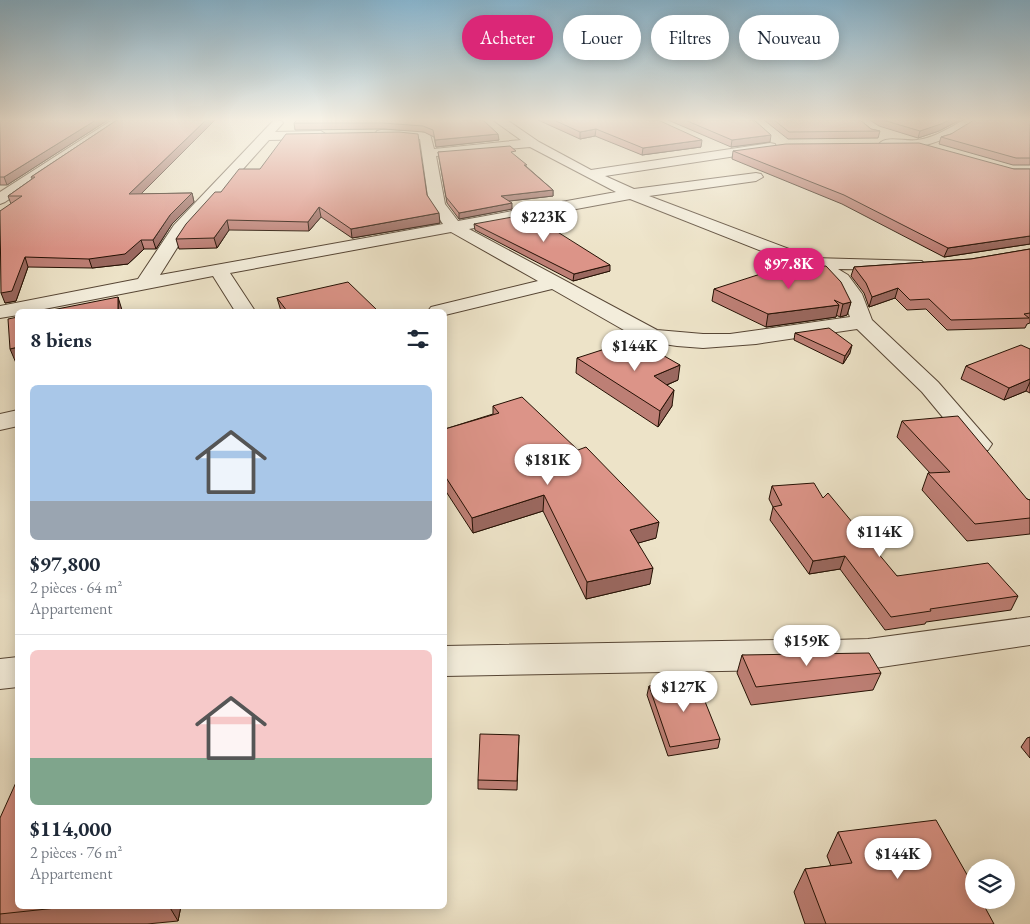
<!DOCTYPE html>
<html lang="fr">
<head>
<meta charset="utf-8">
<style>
	:root { --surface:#fff; --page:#f6f6f7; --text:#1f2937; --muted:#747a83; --line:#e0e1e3; --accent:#db2777 }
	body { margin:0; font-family:"EB Garamond",serif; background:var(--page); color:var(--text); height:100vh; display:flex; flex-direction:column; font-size:19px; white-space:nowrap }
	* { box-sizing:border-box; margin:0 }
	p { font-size:16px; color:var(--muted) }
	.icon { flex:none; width:28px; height:28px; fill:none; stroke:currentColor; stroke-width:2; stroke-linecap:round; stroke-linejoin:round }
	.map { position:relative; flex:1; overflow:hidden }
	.drawer { position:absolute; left:15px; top:309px; width:432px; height:600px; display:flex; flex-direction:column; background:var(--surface); border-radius:8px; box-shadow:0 2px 12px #0003 }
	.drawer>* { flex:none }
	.top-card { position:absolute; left:462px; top:15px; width:475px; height:45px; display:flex; gap:10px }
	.buttons { position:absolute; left:965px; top:859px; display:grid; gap:10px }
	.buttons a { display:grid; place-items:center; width:50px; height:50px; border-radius:50%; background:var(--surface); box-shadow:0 2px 12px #0003; font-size:25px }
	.price { position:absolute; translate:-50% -42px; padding:0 11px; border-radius:18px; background:#fff; color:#222; font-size:16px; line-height:32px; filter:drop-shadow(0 1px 2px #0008) }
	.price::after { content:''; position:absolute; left:50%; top:30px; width:15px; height:11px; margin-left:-8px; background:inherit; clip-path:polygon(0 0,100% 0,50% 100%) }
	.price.selected { background:var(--accent); color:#fff }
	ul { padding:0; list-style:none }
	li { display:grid; align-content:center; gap:10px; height:265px; padding:0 15px }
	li+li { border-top:1px solid var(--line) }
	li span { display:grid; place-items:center; height:155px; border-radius:8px; color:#555 }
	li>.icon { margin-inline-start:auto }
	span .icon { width:90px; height:90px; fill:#fffc; stroke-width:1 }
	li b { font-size:21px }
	h2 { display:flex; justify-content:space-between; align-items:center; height:60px; padding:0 15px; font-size:21px }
	.tag { padding:0 18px; border-radius:22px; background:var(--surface); box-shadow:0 2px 12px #0003; font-size:18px; line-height:45px }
	.tag.selected { background:var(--accent); color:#fff }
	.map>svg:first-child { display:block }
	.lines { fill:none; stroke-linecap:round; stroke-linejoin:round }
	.street-casing { stroke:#574635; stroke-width:2 }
	.street { fill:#f3eddb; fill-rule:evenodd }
	.wall { fill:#bd7f75; stroke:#251104 }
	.shaded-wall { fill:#9a685f; stroke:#251104 }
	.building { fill:#dc9488; stroke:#251104 }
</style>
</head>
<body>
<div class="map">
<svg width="1030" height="924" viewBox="0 0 1030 924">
	<rect width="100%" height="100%" fill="#ede3c8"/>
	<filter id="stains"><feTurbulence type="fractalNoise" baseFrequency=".004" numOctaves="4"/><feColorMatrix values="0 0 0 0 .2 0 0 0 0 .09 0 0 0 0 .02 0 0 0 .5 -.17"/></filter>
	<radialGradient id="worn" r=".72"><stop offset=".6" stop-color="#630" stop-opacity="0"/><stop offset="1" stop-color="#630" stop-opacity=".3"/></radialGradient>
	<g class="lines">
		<g class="street-casing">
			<g id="street">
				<path d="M112,120h14l-121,82 -5,2v-12z"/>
				<path d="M274,120l7,1 2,2 -8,9 46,-1 6,4 -6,4 -52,1 -82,92 -27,43 283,-51 -14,-20 -9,-65 -43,-2 -2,-3 2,-3 4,-1 36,1 13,3 4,15 87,-9 -28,-20h14l32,22 52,28 179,-27 5,1 1,3 -1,3 -170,26 29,13 122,-16 5,1 2,3 -7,4 -107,15 164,62 109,3 3,4 -3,4 -6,1 -78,-1 10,6 14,19 10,26 66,62 54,62 -4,6 -9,2 -9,-2 -48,-58 -65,-63 -101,15 -53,4 -26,-2 -34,-5 -91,-52 -107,26v-4h-17l3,-4 107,-26 -87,-49 -221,41 25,38h-20l-22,-35 -179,35h-16v4l-18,3v-12l138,-27 36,-54zM530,147l86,45 -158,29 -13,-17 -9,-48zM630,199l190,75c20,13 23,22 30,43l-120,17h-27l-46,-4 -188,-101z"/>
				<path d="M964,120h15c-14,15 -85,41 -100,24 7,-9 27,-2 38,-4 17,-2 32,-12 47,-20z"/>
				<path d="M18,410v16l-18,4v-16z"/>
				<path d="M1030,617v28l-162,24 -35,1 -13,-5 -5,-10 5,-10 13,-5 35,-1z"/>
				<path d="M780,640l13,5 5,10 -5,10 -13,5 -335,6v-30z"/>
				<path d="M18,657v30l-18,2v-30z"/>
			</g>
		</g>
		<use href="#street" class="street"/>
	</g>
	<g class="wall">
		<path d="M0,120h108l-101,65h-7z"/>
		<path d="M117,120h98l-75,74 52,-1 2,9 -22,22 -16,25h-12l-16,15 -36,4 -64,-1 -12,34 -11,2 6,-99 -3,-8 24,-17 -1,-2z"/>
		<path d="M483,120l16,20 -63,7 -2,-10 -10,-5 -40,-3 -89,1 -1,-7z"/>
		<path d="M538,120h120l43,27 -59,8 -47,-19 -15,3z"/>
		<path d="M668,120h86l16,22 -39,5z"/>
		<path d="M764,120h96l11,9 9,2 -2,7 -90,1z"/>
		<path d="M870,120h90l-21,11 -21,7 -39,-12z"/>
		<path d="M1030,120v45h-17l-74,-21 2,-7 10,-3z"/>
		<path d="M733,151l281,18h16v75l-86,13 -102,-53 -110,-45z"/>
		<path d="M438,152l78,4 11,11 26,23v6l-44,5 3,8 -53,10 -12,-16z"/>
		<path d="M221,192l206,3 13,28 -88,15 -31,-21 -12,14 -80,-1 -12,18 -38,1 -3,-10z"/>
		<path d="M474,224l136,47 -37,10 -98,-51z"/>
		<path d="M1030,249v74l-3,1 -2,4 -78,2 -21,-21 -19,1 -12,-12 -26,9 -5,-14 -13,-17 3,-9 117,-8z"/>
		<path d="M714,289l137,13 -4,13 -7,2 -4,-2v2l-70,10 -54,-26z"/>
		<path d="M277,298l100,12v1h-96z"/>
		<path d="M795,333l55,20 -7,11 -49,-24z"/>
		<path d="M1030,349v44l-4,-2 -22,9 -43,-21 5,-13z"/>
		<path d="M621,354l57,26 -11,5 5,21 -14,21 -82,-54 1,-15z"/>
		<path d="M493,406l163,132 -18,5 12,41 -64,15 -43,-88 -70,22 -28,-43v-61l48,-15z"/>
		<path d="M902,421l125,78 3,1v34l-63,7 -45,-51 6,-17h2l-33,-36z"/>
		<path d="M772,486l51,12 74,78 121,20 -7,14 -85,12 -1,2 -40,6 -45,-61 -31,5 -39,-54 3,-13 -4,-8z"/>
		<path d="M742,655l139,18 -8,17 -122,15 -14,-32z"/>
		<path d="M649,686l71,53 -2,9 -50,8 -21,-61z"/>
		<path d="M519,735l-2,55 -39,-1v-9z"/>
		<path d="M1030,737v21l-9,-11 6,-9z"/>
		<path d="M0,818l18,88h163l-3,15 -31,3h-147z"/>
		<path d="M838,832l156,92h-189l-11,-32 11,-23 26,-3 -4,-10z"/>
	</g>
	<g class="shaded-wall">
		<path d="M96,120h12l-101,65 -3,-8z"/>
		<path d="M206,120h9l-83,83 -3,-9z"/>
		<path d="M949,120h11l-21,11 -21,7 2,-7z"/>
		<path d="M596,129l-1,7 -15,3v-7z"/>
		<path d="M498,134l1,6 -63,7 -1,-7z"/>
		<path d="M771,135l-1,7 -39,5 1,-7z"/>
		<path d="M702,140l-1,7 -59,8 1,-7z"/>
		<path d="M553,190v6l-52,6v-6z"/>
		<path d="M192,193l2,9 -22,22 -16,25 -3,-9 17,-25z"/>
		<path d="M512,203v6l-53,10v-6z"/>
		<path d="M319,207l2,10 -12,14 -1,-9z"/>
		<path d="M439,213l1,10 -88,15 -1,-9z"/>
		<path d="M227,220l2,10 -12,18 -3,-10z"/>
		<path d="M1030,236v8l-86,13 4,-9z"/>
		<path d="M141,240l3,9 -16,15 -36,4 -3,-9z"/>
		<path d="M25,257l3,10 -12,34 -11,2 -4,-10z"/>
		<path d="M610,265v6l-37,10 1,-7z"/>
		<path d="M898,288l-3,10 -26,9 3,-10z"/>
		<path d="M118,297l4,13v1h-4z"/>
		<path d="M851,302l-4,13 -7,2 3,-13z"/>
		<path d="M839,305l-3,12 -70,10 2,-13z"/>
		<path d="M852,345l-2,8 -7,11 2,-8z"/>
		<path d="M18,347v15l-2,1 -6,-14z"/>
		<path d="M680,365l-2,15 -26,11 2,-15z"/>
		<path d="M1030,379v3l-4,9 -22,9 5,-12z"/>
		<path d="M674,390l-2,16 -14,21 2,-16z"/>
		<path d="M544,495l-1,16 -70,22 -1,-15z"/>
		<path d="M659,522l-3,16 -28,8 2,-16z"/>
		<path d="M845,556l-5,13 -31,5 4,-13z"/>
		<path d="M653,568l-3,16 -64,15 1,-17z"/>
		<path d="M169,906h12l-3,15z"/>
	</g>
	<g class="building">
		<path d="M0,120h96l-92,57h-4z"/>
		<path d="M117,120h89l-77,74 63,-1 -22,22 -17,25h-12l-16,14 -36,5 -64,-2 -13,34 -11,2 -1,-82 22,-15h-14l27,-19h-4z"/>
		<path d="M297,120h186l15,14 -63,6 -2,-10 -10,-4 -40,-3h-89z"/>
		<path d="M554,120h104l44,20 -59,8 -47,-19 -16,3z"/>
		<path d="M685,120h69l17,15 -39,5z"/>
		<path d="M774,120h86l11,9 9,2 -91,1z"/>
		<path d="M883,120h66l-8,4 -21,7z"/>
		<path d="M974,120h56v38h-14l-75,-21 10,-3z"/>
		<path d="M399,132l19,2 9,61 12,18 -88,16 -32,-22 -11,15 -81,-2 -13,18 -38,1 10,-15 29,-32h6l18,-23h21l26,-35z"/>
		<path d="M919,143l95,26h16v67l-82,12 -104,-53 -111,-44 53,-7z"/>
		<path d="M510,146l6,5 -5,1 16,13h-3l29,25 -52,6 11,7 -53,10 -13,-16 -8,-45z"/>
		<path d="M529,214l81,51 -36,9 -100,-50z"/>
		<path d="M1030,249v64l-6,1 5,4 -78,2 -22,-21 -19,1 -12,-12 -26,9 -6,-14 -12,-16 117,-8z"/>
		<path d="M826,266l15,16 10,20 -8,2 -9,-4 5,5 -71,9 -54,-25 59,-19z"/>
		<path d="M348,282l29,28 -4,1h-86l-10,-13z"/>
		<path d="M118,297v14h-71z"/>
		<path d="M18,317v30l-8,2 -2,-30z"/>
		<path d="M829,328l23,17 -7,11 -50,-23z"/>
		<path d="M645,345l35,20 -26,11 20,14 -14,21 -83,-53 34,-11 10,7z"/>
		<path d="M1021,345l9,4v30l-21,9 -43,-22z"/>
		<path d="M522,397l56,53 8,-3 73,75 -29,8 23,38 -66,14 -43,-87 -72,23 -27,-42v-47l54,-16 -6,-7z"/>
		<path d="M958,416l69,83 3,1v18l-55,6 -47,-51 22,-1 -48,-51z"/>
		<path d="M814,483l9,15 5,-5 69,83 91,-13 30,33 -88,13 1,2 -40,6 -46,-61 -32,5 -40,-54 9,-2 -10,-19z"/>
		<path d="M869,653l12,20 -125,14 -14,-32z"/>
		<path d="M696,679l24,60 -50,8 -21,-61z"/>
		<path d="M480,734l39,1 -2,46 -39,-1z"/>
		<path d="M18,778v128h57l-75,8v-96z"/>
		<path d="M936,820l38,67v13h7l13,24h-168l-21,-55 47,-6 -14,-31z"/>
	</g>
	<linearGradient id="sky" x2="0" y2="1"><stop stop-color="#88b8d4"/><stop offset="0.48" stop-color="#f7f2e6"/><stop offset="1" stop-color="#f7f2e6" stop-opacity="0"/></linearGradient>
	<rect width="1030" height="249" fill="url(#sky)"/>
	<rect width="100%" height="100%" filter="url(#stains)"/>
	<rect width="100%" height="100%" fill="url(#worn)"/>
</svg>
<div class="buttons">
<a><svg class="icon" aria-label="layers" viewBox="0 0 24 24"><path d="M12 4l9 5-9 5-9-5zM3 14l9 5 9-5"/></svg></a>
</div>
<b class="price" style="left:544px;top:243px">$223K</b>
<b class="price selected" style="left:789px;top:290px">$97.8K</b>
<b class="price" style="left:635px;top:372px">$144K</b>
<b class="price" style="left:548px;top:486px">$181K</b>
<b class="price" style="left:880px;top:558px">$114K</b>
<b class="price" style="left:807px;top:667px">$159K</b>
<b class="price" style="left:684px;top:713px">$127K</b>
<b class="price" style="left:898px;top:880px">$144K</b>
<div class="top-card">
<a class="tag selected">Acheter</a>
<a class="tag">Louer</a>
<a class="tag">Filtres</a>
<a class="tag">Nouveau</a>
</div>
<section class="drawer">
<h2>8 biens<svg class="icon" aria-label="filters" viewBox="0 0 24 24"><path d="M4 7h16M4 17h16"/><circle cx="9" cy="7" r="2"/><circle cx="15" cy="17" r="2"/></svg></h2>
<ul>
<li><span style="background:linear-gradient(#a9c7e8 75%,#9aa5b1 0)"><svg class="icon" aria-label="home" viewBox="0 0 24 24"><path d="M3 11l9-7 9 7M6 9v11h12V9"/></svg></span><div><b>$97,800</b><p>2 pièces · 64 m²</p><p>Appartement</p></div></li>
<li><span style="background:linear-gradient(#f6c9c9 70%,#7fa58c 0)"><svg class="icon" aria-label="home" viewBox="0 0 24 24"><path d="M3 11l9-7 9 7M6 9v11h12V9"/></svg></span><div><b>$114,000</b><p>2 pièces · 76 m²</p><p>Appartement</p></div></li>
</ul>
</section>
</div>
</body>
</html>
